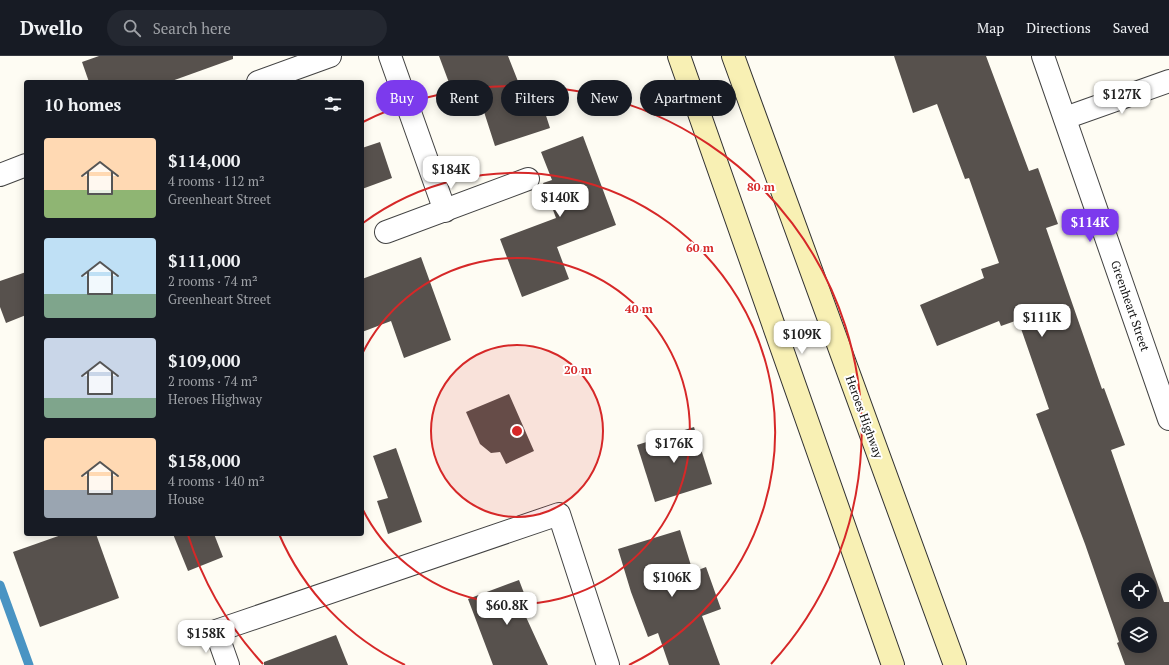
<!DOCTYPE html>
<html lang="en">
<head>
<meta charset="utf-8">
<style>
	:root { --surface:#171b24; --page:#242831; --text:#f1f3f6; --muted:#9ea1a6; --line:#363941; --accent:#7c3aed }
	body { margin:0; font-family:"PT Serif",serif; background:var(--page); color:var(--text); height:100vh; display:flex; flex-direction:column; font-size:15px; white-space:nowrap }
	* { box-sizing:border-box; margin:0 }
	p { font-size:13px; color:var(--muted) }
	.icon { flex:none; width:22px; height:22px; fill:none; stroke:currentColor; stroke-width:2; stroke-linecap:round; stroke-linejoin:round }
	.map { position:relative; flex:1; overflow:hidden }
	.side { position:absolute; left:24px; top:24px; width:340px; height:456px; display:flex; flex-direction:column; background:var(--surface); border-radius:4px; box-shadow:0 2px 10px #0003 }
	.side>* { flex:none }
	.banner { position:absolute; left:376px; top:24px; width:380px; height:36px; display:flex; gap:8px }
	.fabs { position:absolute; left:1121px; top:517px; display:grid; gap:8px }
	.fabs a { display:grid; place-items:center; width:36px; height:36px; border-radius:50%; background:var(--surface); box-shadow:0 2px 10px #0003; font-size:20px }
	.price { position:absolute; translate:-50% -34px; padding:0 9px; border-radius:8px; background:#fff; color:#222; font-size:13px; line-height:26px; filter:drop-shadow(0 1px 2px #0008) }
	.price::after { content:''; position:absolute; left:50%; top:24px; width:12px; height:9px; margin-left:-6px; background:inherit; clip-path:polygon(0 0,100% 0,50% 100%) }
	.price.current { background:var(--accent); color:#fff }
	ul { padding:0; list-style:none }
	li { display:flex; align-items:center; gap:12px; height:100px; padding:0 20px }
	li span { display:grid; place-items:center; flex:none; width:112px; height:80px; border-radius:4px; color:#555 }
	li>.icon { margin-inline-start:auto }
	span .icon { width:48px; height:48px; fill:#fffc; stroke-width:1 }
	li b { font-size:17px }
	h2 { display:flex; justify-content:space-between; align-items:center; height:48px; padding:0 20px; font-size:17px }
	.chip { padding:0 14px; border-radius:18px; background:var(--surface); box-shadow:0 2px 10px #0003; font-size:14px; line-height:36px }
	.chip.current { background:var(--accent); color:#fff }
	header { display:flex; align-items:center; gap:24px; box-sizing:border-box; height:56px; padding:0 20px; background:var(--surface); border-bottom:1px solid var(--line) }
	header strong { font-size:19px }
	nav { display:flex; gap:22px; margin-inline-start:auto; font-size:14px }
	.search { width:280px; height:36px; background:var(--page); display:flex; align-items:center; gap:10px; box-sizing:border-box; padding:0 14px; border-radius:22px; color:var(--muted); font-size:15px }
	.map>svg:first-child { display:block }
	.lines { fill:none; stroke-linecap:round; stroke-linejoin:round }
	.stream { stroke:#4994c3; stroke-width:9 }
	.building { fill:#57514d; fill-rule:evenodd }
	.minor-casing { stroke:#434343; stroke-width:24 }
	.secondary-casing { stroke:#323232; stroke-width:24 }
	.minor { stroke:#fff; stroke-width:22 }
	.secondary { stroke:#f8f0b4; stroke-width:22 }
	.ring { fill:none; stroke:#d62828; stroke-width:2 }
	.labels { text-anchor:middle; stroke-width:4; stroke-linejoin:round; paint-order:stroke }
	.street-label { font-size:12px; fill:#101010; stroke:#fff }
	.centre { fill:#d62828; stroke:#fff; stroke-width:2 }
	.ring-label { font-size:12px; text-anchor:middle; font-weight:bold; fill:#d62828; stroke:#fff; stroke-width:4; stroke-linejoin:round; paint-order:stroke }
</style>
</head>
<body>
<header>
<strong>Dwello</strong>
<div class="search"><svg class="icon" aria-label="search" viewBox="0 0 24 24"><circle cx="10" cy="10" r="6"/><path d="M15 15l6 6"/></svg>Search here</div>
<nav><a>Map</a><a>Directions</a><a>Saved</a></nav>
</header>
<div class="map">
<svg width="1169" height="609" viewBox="0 0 1169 609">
	<rect width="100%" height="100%" fill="#fefcf3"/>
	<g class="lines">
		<path class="stream" d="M0,529l29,80"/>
	</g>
	<g class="building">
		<path d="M99,0h134v3l-64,23h-80l-7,-20z"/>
		<path d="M439,0h69l17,43 14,-5 11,34 -55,18 -19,-59 -22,9z"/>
		<path d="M894,0h92l43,115 9,-3 20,56 -12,4 56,161 2,-1 21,57 -14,5 53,152h5v63h-44l-8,-22 2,-1 -34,-98 -49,-130 13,-5 -31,-89 -17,6 -2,-5 -62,25 -17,-41 64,-27 -3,-9 18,-6 -30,-85 -4,1 -28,-75 -24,9zM1128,524h22v22h-22zM1128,568h22v22h-22z"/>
		<path d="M583,80l33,89 -59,22 12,32 -47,18 -22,-58 56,-21 -13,-35 9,-3 -11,-28z"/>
		<path d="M380,86l12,36 -30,11v-41z"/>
		<path d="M421,201l30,83 -47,18 -13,-37 -29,11v-53z"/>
		<path d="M26,216v43l-20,8 -6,-16v-26z"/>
		<path d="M509,338l25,57 -28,13 -6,-12 -9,1 -11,-9 -14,-32z"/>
		<path d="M694,371l18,57 -57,18 -18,-57z"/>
		<path d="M396,392l26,74 -34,12 -11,-33 11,-3 -15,-42z"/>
		<path d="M680,474l13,42 13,-5 15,42 -19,7 18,49h-51l-11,-32 -10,4 -17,-45 -13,-43z"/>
		<path d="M64,478h32l23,64 -79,29 -27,-75z"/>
		<path d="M173,478h41l9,23 -35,14z"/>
		<path d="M519,524l13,34 -6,3 22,48h-55l-25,-66z"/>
		<path d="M336,579l12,30h-84v-3z"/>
	</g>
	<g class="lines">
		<g class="minor-casing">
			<g id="minor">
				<path d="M390,0l55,155"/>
				<path d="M1043,0l126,363"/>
				<path d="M258,26l72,-26"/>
				<path d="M1065,62l104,-37"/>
				<path d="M0,119l26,-10"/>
				<path d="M386,176l142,-53"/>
				<path d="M228,609l-12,-34 343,-117 49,151"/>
			</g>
		</g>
		<g class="secondary-casing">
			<g id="secondary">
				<path d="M679,0l214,609"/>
				<path d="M733,0l222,609"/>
			</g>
		</g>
		<use href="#minor" class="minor"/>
		<use href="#secondary" class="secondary"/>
	</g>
	<circle cx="517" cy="375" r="86" fill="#d62828" fill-opacity=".12"/>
	<g class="ring">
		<circle cx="517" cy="375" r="86"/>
		<path d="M362 298A173 173 0 1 1 362 452"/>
		<path d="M405 609A259 259 0 0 1 279 478M363 167A259 259 0 1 1 629 609"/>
		<path d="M263 608A345 345 0 0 1 188 479M363 66A345 345 0 0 1 771 608"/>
	</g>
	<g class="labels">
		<g class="street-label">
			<text transform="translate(1130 250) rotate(71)" y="4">Greenheart Street</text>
			<text transform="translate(864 361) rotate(70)" y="4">Heroes Highway</text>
		</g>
	</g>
	<circle cx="517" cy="375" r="6" class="centre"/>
	<g class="ring-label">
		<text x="761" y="135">80 m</text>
		<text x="700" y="196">60 m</text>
		<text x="639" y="257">40 m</text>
		<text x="578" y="318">20 m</text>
	</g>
</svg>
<div class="fabs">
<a><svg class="icon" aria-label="locate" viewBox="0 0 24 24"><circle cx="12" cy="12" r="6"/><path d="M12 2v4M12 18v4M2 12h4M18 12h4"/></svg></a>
<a><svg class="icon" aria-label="layers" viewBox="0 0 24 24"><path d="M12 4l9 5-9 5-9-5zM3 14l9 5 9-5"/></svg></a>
</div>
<b class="price" style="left:1122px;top:59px">$127K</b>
<b class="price" style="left:451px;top:134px">$184K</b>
<b class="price" style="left:560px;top:162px">$140K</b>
<b class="price current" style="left:1090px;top:187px">$114K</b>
<b class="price" style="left:1042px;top:282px">$111K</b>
<b class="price" style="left:802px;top:299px">$109K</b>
<b class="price" style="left:674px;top:408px">$176K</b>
<b class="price" style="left:672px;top:542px">$106K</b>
<b class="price" style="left:507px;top:570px">$60.8K</b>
<b class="price" style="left:206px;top:598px">$158K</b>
<div class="banner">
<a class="chip current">Buy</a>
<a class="chip">Rent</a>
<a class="chip">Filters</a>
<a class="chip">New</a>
<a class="chip">Apartment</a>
</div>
<section class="side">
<h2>10 homes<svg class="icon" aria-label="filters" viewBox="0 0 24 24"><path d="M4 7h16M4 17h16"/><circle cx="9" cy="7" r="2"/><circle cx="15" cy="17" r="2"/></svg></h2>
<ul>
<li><span style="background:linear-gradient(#ffd9b3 65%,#8fb573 0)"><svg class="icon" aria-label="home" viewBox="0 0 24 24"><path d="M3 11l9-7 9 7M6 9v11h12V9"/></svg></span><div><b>$114,000</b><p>4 rooms · 112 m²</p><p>Greenheart Street</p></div></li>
<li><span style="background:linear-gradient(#bfe0f5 70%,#7fa58c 0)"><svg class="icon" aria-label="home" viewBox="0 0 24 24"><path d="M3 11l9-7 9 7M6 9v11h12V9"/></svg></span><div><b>$111,000</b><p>2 rooms · 74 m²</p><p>Greenheart Street</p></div></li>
<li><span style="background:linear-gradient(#c9d6e8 75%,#7fa58c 0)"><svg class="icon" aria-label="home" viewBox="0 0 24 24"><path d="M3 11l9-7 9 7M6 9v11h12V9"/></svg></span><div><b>$109,000</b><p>2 rooms · 74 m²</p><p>Heroes Highway</p></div></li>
<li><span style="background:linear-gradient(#ffd9b3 65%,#9aa5b1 0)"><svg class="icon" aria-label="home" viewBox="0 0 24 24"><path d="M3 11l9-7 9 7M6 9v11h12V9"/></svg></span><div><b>$158,000</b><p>4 rooms · 140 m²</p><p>House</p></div></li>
</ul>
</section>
</div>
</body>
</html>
